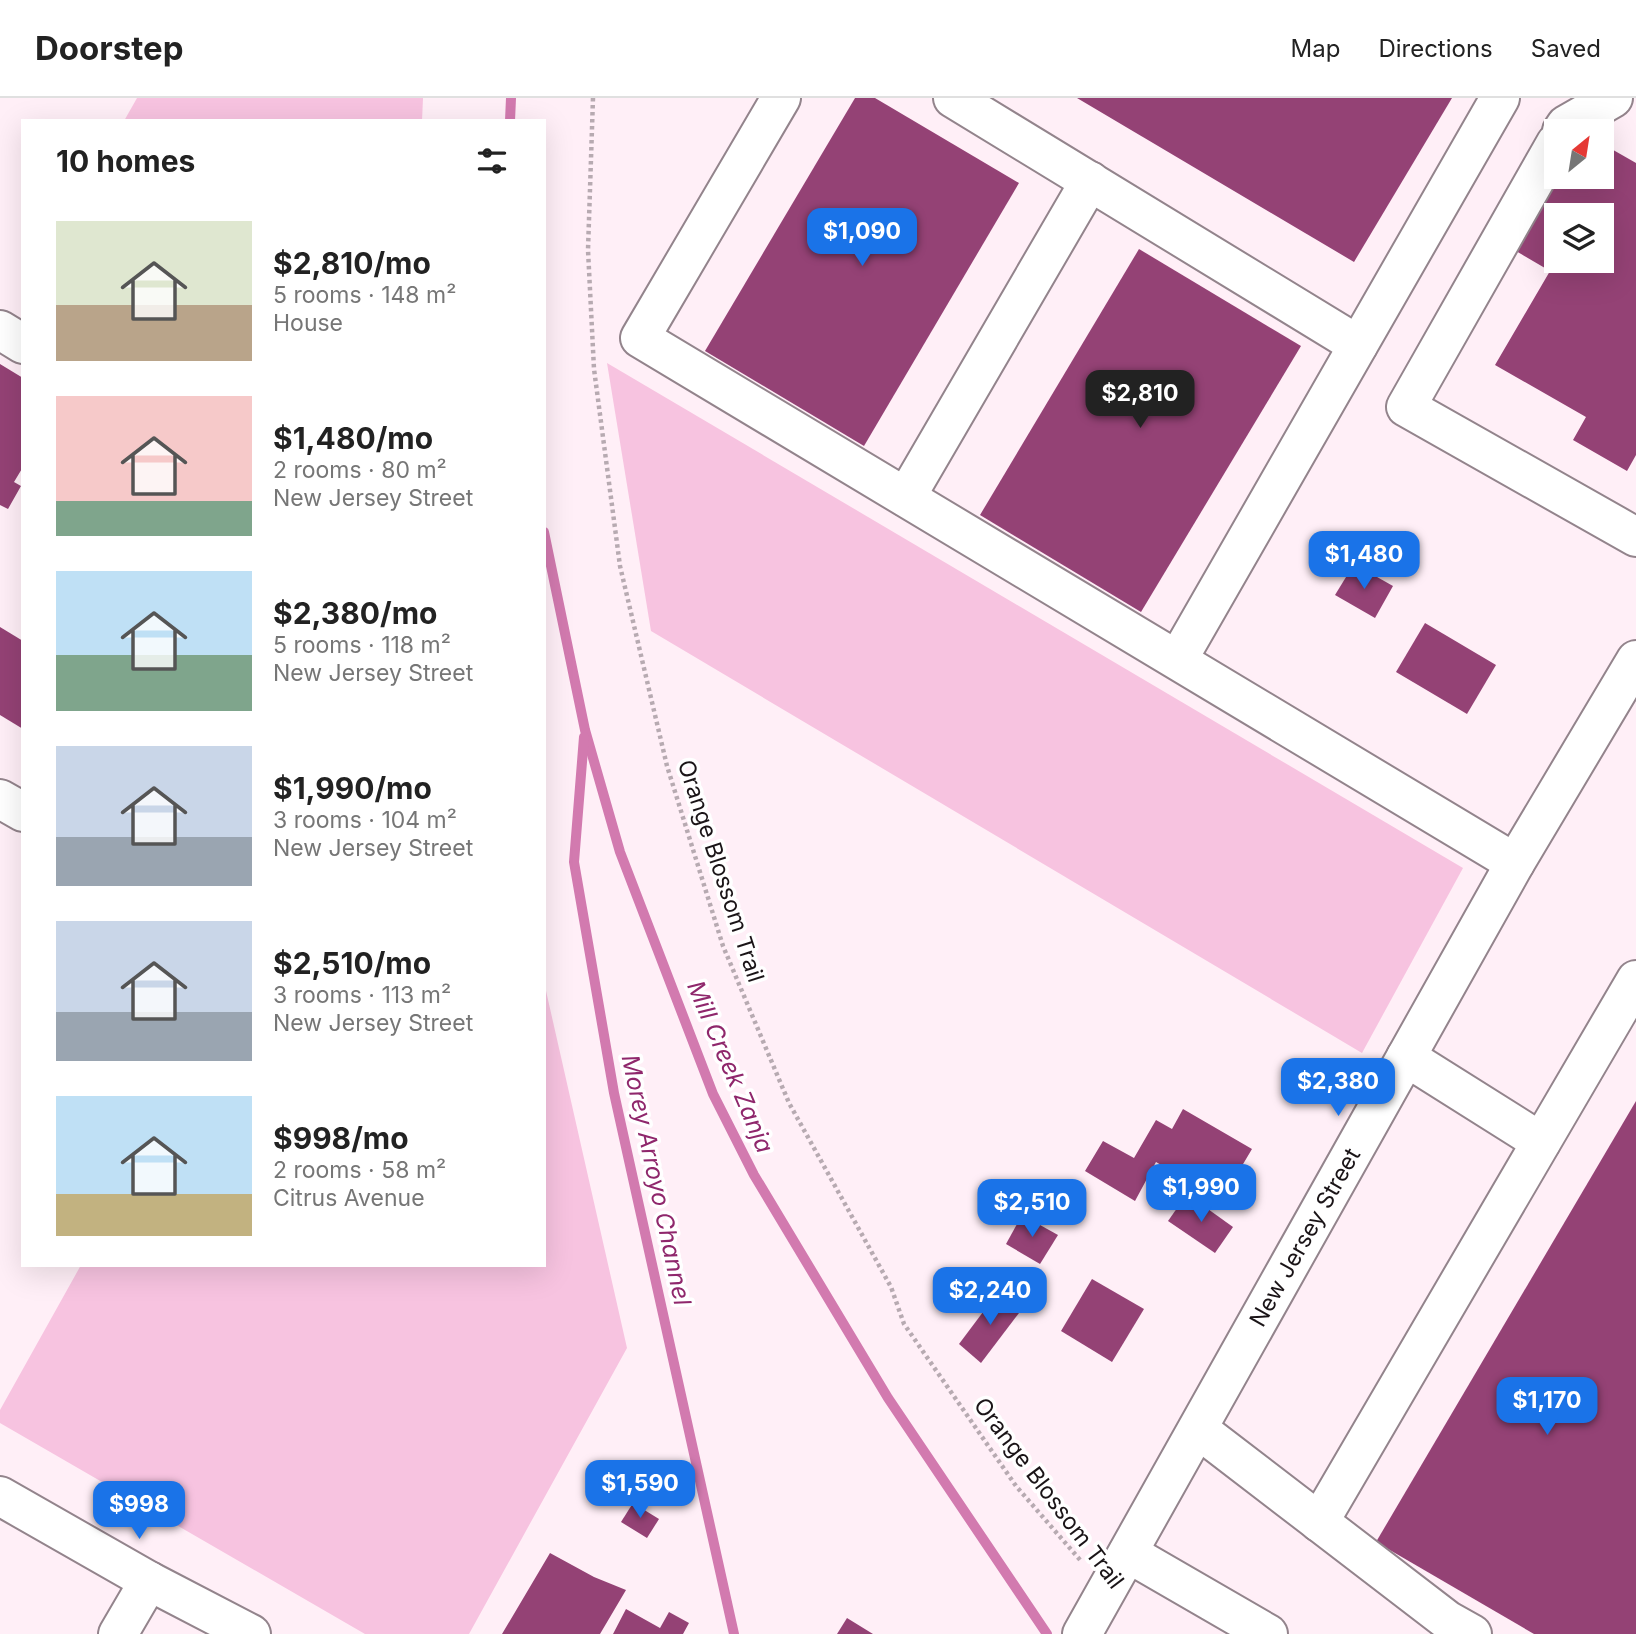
<!DOCTYPE html>
<html lang="en">
<head>
<meta charset="utf-8">
<style>
	:root { --surface:#fff; --page:#f6f6f6; --text:#222; --muted:#767676; --line:#e0e0e0; --accent:#1a73e8 }
	body { margin:0; font-family:Inter,sans-serif; background:var(--page); color:var(--text); height:100vh; display:flex; flex-direction:column; font-size:26px; white-space:nowrap }
	* { box-sizing:border-box; margin:0 }
	p { font-size:23px; color:var(--muted) }
	.icon { flex:none; width:38px; height:38px; fill:none; stroke:currentColor; stroke-width:2; stroke-linecap:round; stroke-linejoin:round }
	.map { position:relative; flex:1; overflow:hidden }
	.drawer { position:absolute; left:21px; top:21px; width:525px; height:1148px; display:flex; flex-direction:column; background:var(--surface); border-radius:0px; box-shadow:0 7px 28px #0002 }
	.drawer>* { flex:none }
	.needle { width:46px; rotate:30deg }
	.buttons { position:absolute; left:1544px; top:21px; display:grid; gap:14px }
	.buttons a { display:grid; place-items:center; width:70px; height:70px; border-radius:0px; background:var(--surface); box-shadow:0 7px 28px #0002; font-size:35px }
	.price { position:absolute; translate:-50% -60px; padding:0 16px; border-radius:14px; background:var(--accent); color:#fff; font-size:23px; line-height:46px; filter:drop-shadow(0 2px 4px #0008) }
	.price::after { content:''; position:absolute; left:50%; top:42px; width:21px; height:16px; margin-left:-10px; background:inherit; clip-path:polygon(0 0,100% 0,50% 100%) }
	.price.selected { background:#222; color:#fff }
	ul { padding:0; list-style:none }
	li { display:flex; align-items:center; gap:21px; height:175px; padding:0 35px }
	li span { display:grid; place-items:center; flex:none; width:196px; height:140px; border-radius:0px; color:#555 }
	li>.icon { margin-inline-start:auto }
	span .icon { width:84px; height:84px; fill:#fffc; stroke-width:1 }
	li b { font-size:30px }
	h2 { display:flex; justify-content:space-between; align-items:center; height:84px; padding:0 35px; font-size:30px }
	header { display:flex; align-items:center; gap:42px; box-sizing:border-box; height:98px; padding:0 35px; background:var(--surface); border-bottom:2px solid var(--line) }
	header strong { font-size:33px }
	nav { display:flex; gap:38px; margin-inline-start:auto; font-size:24px }
	.map>svg:first-child { display:block }
	.green { fill:#f7c3e0 }
	.lines { fill:none; stroke-linecap:round; stroke-linejoin:round }
	.stream { stroke:#d27aaf; stroke-width:10 }
	.building { fill:#944275; fill-rule:evenodd }
	.minor-casing { stroke:#93848c; stroke-width:42 }
	.path { stroke:#b7aab1; stroke-width:4.5; stroke-dasharray:3.5 3.5; stroke-linecap:butt }
	.minor { stroke:#fff; stroke-width:38 }
	.labels { text-anchor:middle; stroke-width:7; stroke-linejoin:round; paint-order:stroke }
	.street-label { font-size:23px; fill:#1a1417; stroke:#fff }
	.water-label { font-size:24px; font-style:italic; fill:#8f276c; stroke:#fff }
</style>
</head>
<body>
<header>
<strong>Doorstep</strong>
<nav><a>Map</a><a>Directions</a><a>Saved</a></nav>
</header>
<div class="map">
<svg width="1636" height="1536" viewBox="0 0 1636 1536">
	<rect width="100%" height="100%" fill="#ffeff7"/>
	<g class="green">
		<path d="M137,0h286l-1,23h-298z"/>
		<path d="M607,265l856,505 -101,185 -711,-422z"/>
		<path d="M544,884l83,366 -158,286h-104l-365,-211v-13l81,-145h463z"/>
	</g>
	<g class="lines">
		<g class="stream">
			<path d="M510,23l1,-23"/>
			<path d="M544,434l41,198 35,122 93,242 41,81 134,223 159,236"/>
			<path d="M584,639l-10,125 40,231 120,541"/>
		</g>
	</g>
	<g class="building">
		<path d="M855,0h20l144,85 -155,263 -159,-95z"/>
		<path d="M1077,0h375l-98,164z"/>
		<path d="M1601,45l35,20v292l-9,16 -54,-31 13,-23 -91,-52 55,-94 -34,-20 43,-74h42zM1556,117h45v46h-45z"/>
		<path d="M1139,151l162,97 -160,266 -161,-97z"/>
		<path d="M0,266l23,14v89l-9,15 7,4 -13,23 -8,-4z"/>
		<path d="M1354,466l39,22 -18,32 -40,-23z"/>
		<path d="M1425,525l71,42 -29,49 -71,-42z"/>
		<path d="M0,529l23,14v88l-23,-14z"/>
		<path d="M1636,1003v533h-102l-158,-92z"/>
		<path d="M1183,1011l69,40 -22,37 -16,-9 -9,14 -49,-29 -21,39 -50,-30 18,-30 31,17 22,-38 16,9z"/>
		<path d="M1187,1096l46,33 -18,26 -47,-32z"/>
		<path d="M1022,1117l36,20 -18,29 -34,-20z"/>
		<path d="M1092,1181l52,30 -32,53 -51,-31z"/>
		<path d="M998,1194l24,17 -41,54 -22,-19z"/>
		<path d="M633,1405l26,16 -12,19 -26,-16z"/>
		<path d="M550,1455l44,24 32,13 -26,44h-98z"/>
		<path d="M626,1511l34,19 9,-16 20,11 -6,11h-70z"/>
		<path d="M847,1520l26,16h-36z"/>
	</g>
	<g class="lines">
		<g class="minor-casing">
			<g id="minor">
				<path d="M781,0l-141,240 875,525"/>
				<path d="M953,0l405,247"/>
				<path d="M1562,33l4,-6 47,-27"/>
				<path d="M1556,45l-150,264 230,130"/>
				<path d="M0,232l23,14"/>
				<path d="M906,399l184,-316"/>
				<path d="M1178,561l322,-561"/>
				<path d="M0,701l23,13"/>
				<path d="M1406,959l135,85"/>
				<path d="M1198,1331l249,191 25,14"/>
				<path d="M0,1398l149,85 102,53"/>
				<path d="M1319,1424l317,-542"/>
				<path d="M1128,1455l140,81"/>
				<path d="M118,1536l31,-53"/>
				<path id="s1" d="M1082,1536l433,-771 121,-203"/>
			</g>
		</g>
		<path class="path" d="M593,0l-5,152 6,119 26,197 47,200 56,180 66,157 102,184 13,37 112,162 65,75"/>
		<use href="#minor" class="minor"/>
	</g>
	<g class="labels">
		<g class="street-label">
			<text transform="translate(721 773) rotate(72)" y="8">Orange Blossom Trail</text>
			<text dy="8" stroke="none"><textPath href="#s1" startOffset="455">New Jersey Street</textPath></text>
			<text transform="translate(1049 1395) rotate(53)" y="8">Orange Blossom Trail</text>
		</g>
		<g class="water-label">
			<text transform="translate(730 969) rotate(67)" y="8">Mill Creek Zanja</text>
			<text transform="translate(656 1082) rotate(78)" y="8">Morey Arroyo Channel</text>
		</g>
	</g>
</svg>
<div class="buttons">
<a><svg class="needle" viewBox="-14 -14 28 28"><path d="M0-13l5 13h-10z" fill="#e53935"/><path d="M0 13l5-13h-10z" fill="#767676"/></svg></a>
<a><svg class="icon" aria-label="layers" viewBox="0 0 24 24"><path d="M12 4l9 5-9 5-9-5zM3 14l9 5 9-5"/></svg></a>
</div>
<b class="price" style="left:862px;top:170px">$1,090</b>
<b class="price selected" style="left:1140px;top:332px">$2,810</b>
<b class="price" style="left:1364px;top:493px">$1,480</b>
<b class="price" style="left:1338px;top:1020px">$2,380</b>
<b class="price" style="left:1201px;top:1126px">$1,990</b>
<b class="price" style="left:1032px;top:1141px">$2,510</b>
<b class="price" style="left:990px;top:1229px">$2,240</b>
<b class="price" style="left:1547px;top:1339px">$1,170</b>
<b class="price" style="left:640px;top:1422px">$1,590</b>
<b class="price" style="left:139px;top:1443px">$998</b>
<section class="drawer">
<h2>10 homes<svg class="icon" aria-label="filters" viewBox="0 0 24 24"><path d="M4 7h16M4 17h16"/><circle cx="9" cy="7" r="2"/><circle cx="15" cy="17" r="2"/></svg></h2>
<ul>
<li><span style="background:linear-gradient(#dfe7d0 60%,#b9a48a 0)"><svg class="icon" aria-label="home" viewBox="0 0 24 24"><path d="M3 11l9-7 9 7M6 9v11h12V9"/></svg></span><div><b>$2,810/mo</b><p>5 rooms · 148 m²</p><p>House</p></div></li>
<li><span style="background:linear-gradient(#f6c9c9 75%,#7fa58c 0)"><svg class="icon" aria-label="home" viewBox="0 0 24 24"><path d="M3 11l9-7 9 7M6 9v11h12V9"/></svg></span><div><b>$1,480/mo</b><p>2 rooms · 80 m²</p><p>New Jersey Street</p></div></li>
<li><span style="background:linear-gradient(#bfe0f5 60%,#7fa58c 0)"><svg class="icon" aria-label="home" viewBox="0 0 24 24"><path d="M3 11l9-7 9 7M6 9v11h12V9"/></svg></span><div><b>$2,380/mo</b><p>5 rooms · 118 m²</p><p>New Jersey Street</p></div></li>
<li><span style="background:linear-gradient(#c9d6e8 65%,#9aa5b1 0)"><svg class="icon" aria-label="home" viewBox="0 0 24 24"><path d="M3 11l9-7 9 7M6 9v11h12V9"/></svg></span><div><b>$1,990/mo</b><p>3 rooms · 104 m²</p><p>New Jersey Street</p></div></li>
<li><span style="background:linear-gradient(#c9d6e8 65%,#9aa5b1 0)"><svg class="icon" aria-label="home" viewBox="0 0 24 24"><path d="M3 11l9-7 9 7M6 9v11h12V9"/></svg></span><div><b>$2,510/mo</b><p>3 rooms · 113 m²</p><p>New Jersey Street</p></div></li>
<li><span style="background:linear-gradient(#bfe0f5 70%,#c2b280 0)"><svg class="icon" aria-label="home" viewBox="0 0 24 24"><path d="M3 11l9-7 9 7M6 9v11h12V9"/></svg></span><div><b>$998/mo</b><p>2 rooms · 58 m²</p><p>Citrus Avenue</p></div></li>
</ul>
</section>
</div>
</body>
</html>
